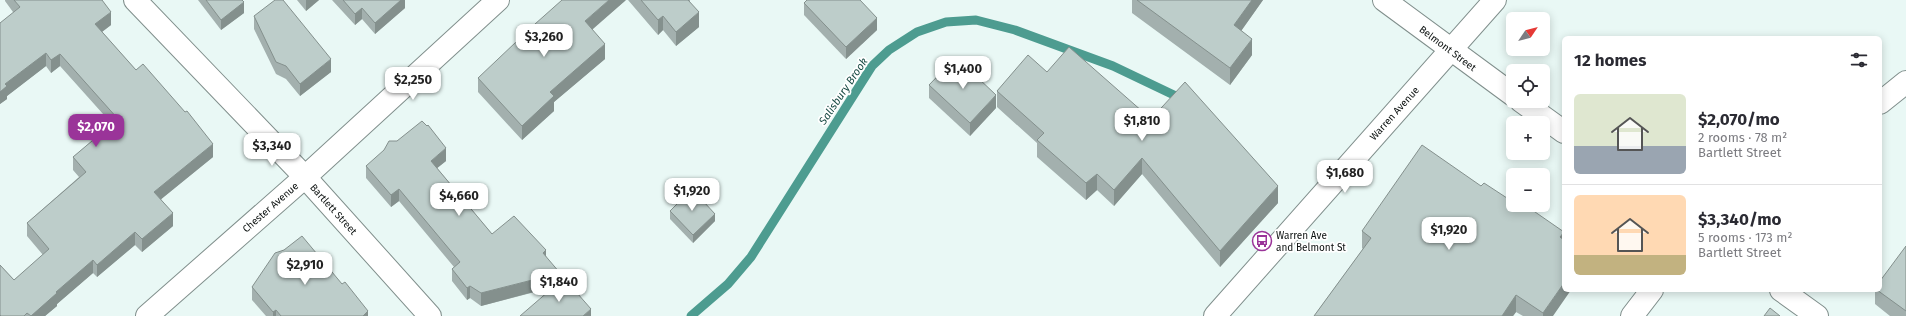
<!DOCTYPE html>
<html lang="en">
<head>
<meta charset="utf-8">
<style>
	:root { --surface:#fff; --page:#f7f7f7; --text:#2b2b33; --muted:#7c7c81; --line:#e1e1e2; --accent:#9a3499 }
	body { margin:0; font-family:"Fira Sans",sans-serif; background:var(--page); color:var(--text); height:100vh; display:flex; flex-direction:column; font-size:15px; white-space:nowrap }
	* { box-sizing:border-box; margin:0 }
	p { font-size:13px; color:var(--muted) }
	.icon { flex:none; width:22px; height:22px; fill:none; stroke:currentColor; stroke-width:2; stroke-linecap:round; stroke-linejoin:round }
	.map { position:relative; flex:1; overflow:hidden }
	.panel { position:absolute; left:1562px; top:36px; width:320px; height:256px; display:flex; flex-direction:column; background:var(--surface); border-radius:6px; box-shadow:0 2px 10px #0003 }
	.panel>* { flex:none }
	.needle { width:26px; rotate:55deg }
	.buttons { position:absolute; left:1506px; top:12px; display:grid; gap:8px }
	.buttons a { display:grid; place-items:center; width:44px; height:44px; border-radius:6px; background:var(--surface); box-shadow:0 2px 10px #0003; font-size:20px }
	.price { position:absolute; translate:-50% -34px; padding:0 9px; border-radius:8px; background:#fff; color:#222; font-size:13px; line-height:26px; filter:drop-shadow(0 1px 2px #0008) }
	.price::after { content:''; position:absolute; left:50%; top:24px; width:12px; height:9px; margin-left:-6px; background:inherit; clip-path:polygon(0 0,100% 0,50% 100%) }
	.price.active { background:var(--accent); color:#fff }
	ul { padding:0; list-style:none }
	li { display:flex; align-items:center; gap:12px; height:100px; padding:0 12px }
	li+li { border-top:1px solid var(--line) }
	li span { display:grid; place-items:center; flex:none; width:112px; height:80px; border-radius:6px; color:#555 }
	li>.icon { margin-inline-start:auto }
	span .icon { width:48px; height:48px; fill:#fffc; stroke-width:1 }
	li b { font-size:17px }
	h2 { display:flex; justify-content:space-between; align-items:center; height:48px; padding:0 12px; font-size:17px }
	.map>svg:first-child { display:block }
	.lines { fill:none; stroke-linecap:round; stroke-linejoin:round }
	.stream { stroke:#4d9c90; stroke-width:9 }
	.street-casing { stroke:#808f8c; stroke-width:24 }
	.secondary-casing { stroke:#808f8c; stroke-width:24 }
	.street { stroke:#fff; stroke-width:22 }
	.secondary { stroke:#fff; stroke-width:22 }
	.wall { fill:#a3b0ae }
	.shaded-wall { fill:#84908d }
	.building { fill:#bdcdca; stroke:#84908d }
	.labels { text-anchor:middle; stroke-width:3.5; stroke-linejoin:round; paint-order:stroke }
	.street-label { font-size:10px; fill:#0b100f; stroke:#fff }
	.poi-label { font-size:10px; fill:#0b100f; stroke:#fff; text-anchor:start }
	.water-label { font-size:11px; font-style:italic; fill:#184a43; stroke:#fff }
</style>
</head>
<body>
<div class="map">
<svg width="1906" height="316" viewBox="0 0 1906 316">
	<rect width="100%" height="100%" fill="#e9f8f5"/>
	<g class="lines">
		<path class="stream" d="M691,316l37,-32 23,-27 121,-191 17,-16 28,-18 29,-10 30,-2 39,10 98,36 65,31"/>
		<g class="street-casing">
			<g id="street">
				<path d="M135,0l170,177 125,139"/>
				<path d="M1880,103l26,-21"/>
				<path d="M147,316l158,-139 193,-177"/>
				<path d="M1632,316l20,-26"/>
			</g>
		</g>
		<g class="secondary-casing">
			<g id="secondary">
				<path d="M1384,0l129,95"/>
				<path d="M1521,101l43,31"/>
				<path d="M1781,290l36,26"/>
				<path d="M1215,316l280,-316"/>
			</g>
		</g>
		<use href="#street" class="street"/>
		<use href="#secondary" class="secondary"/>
	</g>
	<g class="wall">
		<path d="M5,0h97l9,25 -9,7 111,125 -52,42 12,27 -31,26 -7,-7 -38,32 -4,-4 -36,31v2l-12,10h-45v-51l14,15 29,-25 -16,-19v-13l52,-46 -6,-7v-13l39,-33 -52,-58 -9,7 -5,-7 -39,30v3l-7,5 13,-92 -8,-11z"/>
		<path d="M198,0h44l2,13 -23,17z"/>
		<path d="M297,0h22l-13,11z"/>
		<path d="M332,0h73v8l-30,26 -13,-15 -7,6z"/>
		<path d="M626,0l-34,29 13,30 -51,43v9l-32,29 -44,-48v-14z"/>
		<path d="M628,0h62v3l9,24 -23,19 -13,-16 -5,5z"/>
		<path d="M1132,0h131l-22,31 11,24 -22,30 -98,-72z"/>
		<path d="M804,3l73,27 -31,29 -42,-44z"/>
		<path d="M254,16l77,56 -31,24 -14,-17 -10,-5 -22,-45z"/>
		<path d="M1047,72l104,47 127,84 -58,64 -78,-93 -28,32 -17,-16 -11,10 -49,-43v-14l-40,-36v-16z"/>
		<path d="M929,85l67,23 -26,28 -41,-38z"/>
		<path d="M446,161l-9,7 55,66 54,22 14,26 31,34 -37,-29 -73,19 -11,-8 -3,2 -15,-19v-12l2,-2 -55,-66 -8,6 -25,-29v-12z"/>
		<path d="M1481,186l72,130h-30l-7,-4 -3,4h-199l49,-67 -1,-1v-17z"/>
		<path d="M670,211l45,10 -22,22 -23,-24z"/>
		<path d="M1906,246v70h-16l-15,-12v-14h5z"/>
		<path d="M252,287l116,29h-102l-14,-16z"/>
	</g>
	<g class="shaded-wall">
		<path d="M306,0h13l-13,11z"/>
		<path d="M401,0h4v8l-30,26v-11z"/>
		<path d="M609,0h17l-41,36v-15z"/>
		<path d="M1252,0h11l-29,41v-16z"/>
		<path d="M244,2v11l-23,17v-10z"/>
		<path d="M362,8v11l-7,6v-11z"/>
		<path d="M111,12v13l-16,12v-13z"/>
		<path d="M699,12v15l-23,19v-14z"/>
		<path d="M663,16v14l-5,5v-15z"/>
		<path d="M877,18v12l-31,29v-12z"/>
		<path d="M1252,39v16l-22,30v-17z"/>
		<path d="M605,44v15l-51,43v9l-32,29v-14l28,-34z"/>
		<path d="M46,53v13l-39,30v3l-7,5v-12l5,-8z"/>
		<path d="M60,54v12l-9,7v-13z"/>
		<path d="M331,59v13l-31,24v-12z"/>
		<path d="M996,95v13l-26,28v-13z"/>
		<path d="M213,144v13l-59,48v-13z"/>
		<path d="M446,148v13l-15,12v-12z"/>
		<path d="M1142,158v16l-28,32v-16z"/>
		<path d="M1097,174v16l-11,10v-17z"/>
		<path d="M1278,186v17l-58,64v-16z"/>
		<path d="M399,189v12l-8,6v-12z"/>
		<path d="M173,213v13l-31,26v-13z"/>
		<path d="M715,214v7l-22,22v-8z"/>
		<path d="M135,232v13l-38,32v-12z"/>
		<path d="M1564,232v16l-4,-11z"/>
		<path d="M546,250v13l-3,-10z"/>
		<path d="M93,260v13l-36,31v2l-12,10h-14l25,-24z"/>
		<path d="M560,273v12l-79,21v-13z"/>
		<path d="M1564,283v7h7l-18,26h-10v-3z"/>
		<path d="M470,286v12l-3,2v-12z"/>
		<path d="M1516,295v17l-3,4h-11z"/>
		<path d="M591,309v7h-8z"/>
		<path d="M276,310v6h-3v-4z"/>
		<path d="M368,311v5h-5z"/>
	</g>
	<g class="building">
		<path d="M14,0h88l9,12 -16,12 41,46 7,-6 42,48 2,-1 26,33 -59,48 19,21 -31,26 -7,-7 -38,33 -4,-5 -37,32 1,1 -26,23 -4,-3 -3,3h-23l-1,-1v-50l14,15 35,-31 -22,-26 59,-51 -13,-15 45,-38 -58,-65 -9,6 -5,-7 -41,31 2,2 -7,6v-69l20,-16z"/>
		<path d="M206,0h36l2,2 -23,18z"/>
		<path d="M275,0h8l48,59 -31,25 -14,-18 -10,-4 -22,-46z"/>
		<path d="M343,0h58l-26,23 -13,-15 -7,6z"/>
		<path d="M562,0h47l-24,21 20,23 -55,48 4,4 -32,30 -44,-48 57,-54z"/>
		<path d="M641,0h47l11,12 -23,20 -13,-16 -5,4z"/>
		<path d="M807,0h53l17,18 -31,29 -42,-44z"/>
		<path d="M1137,0h115l-18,25 18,14 -22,29z"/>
		<path d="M1069,47l82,72 34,-37 93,104 -58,65 -78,-93 -28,32 -17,-16 -11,9 -49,-43 7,-7 -47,-42 31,-36 19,17z"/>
		<path d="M956,57l40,38 -26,28 -41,-38z"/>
		<path d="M422,121l5,5 1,-1 18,23 -15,13 61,73 22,-18 32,34 -3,3 17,20 -79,20 -11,-7 -3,2 -15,-19 8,-7 -61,-73 -8,6 -25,-29 18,-16 5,-9h8z"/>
		<path d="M1422,145l59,41 3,-3 26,17 3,-3v8h12l39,27 -4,5 4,3v43l-21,30 -27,-18 -14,21h-188l57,-78 -9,-7z"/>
		<path d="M692,189l23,25 -22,21 -23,-24z"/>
		<path d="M302,236l40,48 3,-2 23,29 -5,5h-82l-5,-6 -3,2 -21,-25 23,-34 9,-3z"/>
		<path d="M1906,246v65l-29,-21h3v-9z"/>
		<path d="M564,278l27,31 -8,7h-63z"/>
		<path d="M1770,308l10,8h-16z"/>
	</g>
	<defs>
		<g id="bus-ring" transform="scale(1)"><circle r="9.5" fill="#fff" stroke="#9a3499" stroke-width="1.5"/><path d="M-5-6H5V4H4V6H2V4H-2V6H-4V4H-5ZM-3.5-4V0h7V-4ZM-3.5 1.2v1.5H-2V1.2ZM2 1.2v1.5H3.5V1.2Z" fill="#9a3499"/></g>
	</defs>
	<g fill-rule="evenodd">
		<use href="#bus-ring" x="1262" y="241"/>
	</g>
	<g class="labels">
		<g class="street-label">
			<text transform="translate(1448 48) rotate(37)" y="4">Belmont Street</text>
			<text transform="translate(1394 113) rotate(-48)" y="4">Warren Avenue</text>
			<text transform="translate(270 207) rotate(-41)" y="4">Chester Avenue</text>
			<text transform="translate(334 209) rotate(48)" y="4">Bartlett Street</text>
		</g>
		<g class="poi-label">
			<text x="1276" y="239">Warren Ave<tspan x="1276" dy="12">and Belmont St</tspan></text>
		</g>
		<g class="water-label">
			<text transform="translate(843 91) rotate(-56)" y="4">Salisbury Brook</text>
		</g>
	</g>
</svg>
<div class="buttons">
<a><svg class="needle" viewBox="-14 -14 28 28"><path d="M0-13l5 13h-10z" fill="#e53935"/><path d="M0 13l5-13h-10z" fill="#7c7c81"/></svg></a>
<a><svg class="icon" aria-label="locate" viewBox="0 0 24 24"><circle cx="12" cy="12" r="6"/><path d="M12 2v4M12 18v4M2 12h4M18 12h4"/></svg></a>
<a>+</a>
<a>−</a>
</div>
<b class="price" style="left:544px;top:58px">$3,260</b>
<b class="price" style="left:963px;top:90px">$1,400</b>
<b class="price" style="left:413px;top:101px">$2,250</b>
<b class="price" style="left:1142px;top:142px">$1,810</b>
<b class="price active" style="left:96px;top:148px">$2,070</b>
<b class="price" style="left:272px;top:167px">$3,340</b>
<b class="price" style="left:1345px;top:194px">$1,680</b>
<b class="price" style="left:692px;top:212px">$1,920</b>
<b class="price" style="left:459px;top:217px">$4,660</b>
<b class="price" style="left:1449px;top:251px">$1,920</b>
<b class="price" style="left:305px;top:286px">$2,910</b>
<b class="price" style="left:559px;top:303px">$1,840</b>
<section class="panel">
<h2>12 homes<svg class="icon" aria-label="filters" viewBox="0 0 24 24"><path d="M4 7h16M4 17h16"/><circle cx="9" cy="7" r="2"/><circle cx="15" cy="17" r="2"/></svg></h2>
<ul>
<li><span style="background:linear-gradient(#dfe7d0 65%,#9aa5b1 0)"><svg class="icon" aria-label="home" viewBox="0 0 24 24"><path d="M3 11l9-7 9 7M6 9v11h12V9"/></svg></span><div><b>$2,070/mo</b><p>2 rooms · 78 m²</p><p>Bartlett Street</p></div></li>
<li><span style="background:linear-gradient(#ffd9b3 75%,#c2b280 0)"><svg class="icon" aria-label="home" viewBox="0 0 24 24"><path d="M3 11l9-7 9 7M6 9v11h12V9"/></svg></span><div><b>$3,340/mo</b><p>5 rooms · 173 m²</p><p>Bartlett Street</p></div></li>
</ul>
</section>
</div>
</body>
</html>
